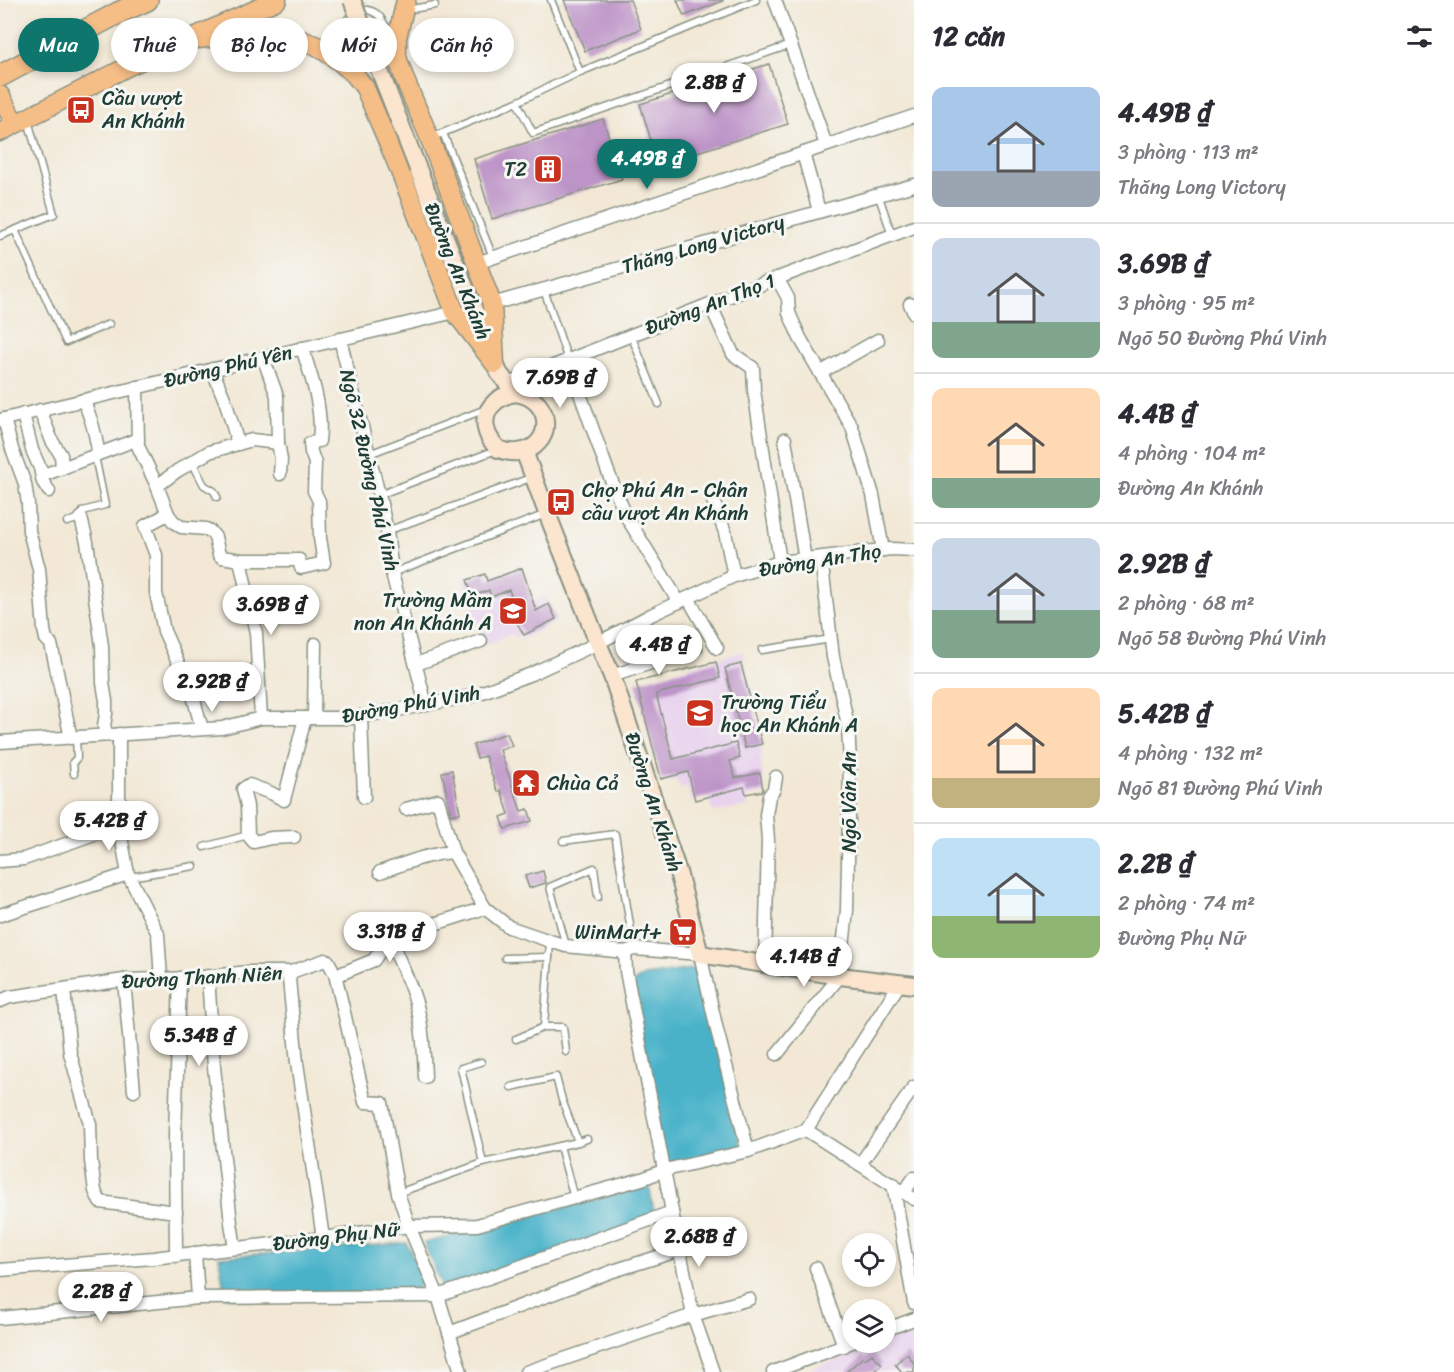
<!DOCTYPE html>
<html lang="vi">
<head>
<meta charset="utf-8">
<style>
	:root { --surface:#fff; --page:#f7f7f7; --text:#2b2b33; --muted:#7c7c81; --line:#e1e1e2; --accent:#0f766e }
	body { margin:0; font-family:Sriracha,sans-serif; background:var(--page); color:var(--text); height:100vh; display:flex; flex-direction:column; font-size:22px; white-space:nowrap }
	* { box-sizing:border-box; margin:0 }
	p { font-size:20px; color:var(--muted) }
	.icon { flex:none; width:33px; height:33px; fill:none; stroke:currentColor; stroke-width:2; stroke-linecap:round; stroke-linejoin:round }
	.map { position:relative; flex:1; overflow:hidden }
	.side { display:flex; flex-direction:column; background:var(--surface); width:540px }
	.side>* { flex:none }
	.banner { position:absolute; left:18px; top:18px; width:570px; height:54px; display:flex; gap:12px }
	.tools { position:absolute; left:842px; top:1233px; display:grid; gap:12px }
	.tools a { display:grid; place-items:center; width:54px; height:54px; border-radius:50%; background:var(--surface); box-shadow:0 3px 9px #0003; font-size:30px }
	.price { position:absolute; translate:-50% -51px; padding:0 14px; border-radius:21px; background:#fff; color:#222; font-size:20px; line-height:39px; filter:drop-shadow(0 2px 3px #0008) }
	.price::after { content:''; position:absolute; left:50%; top:36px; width:18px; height:14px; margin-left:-9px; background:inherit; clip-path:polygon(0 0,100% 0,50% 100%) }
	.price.current { background:var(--accent); color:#fff }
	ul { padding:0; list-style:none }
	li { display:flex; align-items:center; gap:18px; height:150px; padding:0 18px }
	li+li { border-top:2px solid var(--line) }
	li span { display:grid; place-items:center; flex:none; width:168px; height:120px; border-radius:12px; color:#555 }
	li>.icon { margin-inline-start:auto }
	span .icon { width:72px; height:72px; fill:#fffc; stroke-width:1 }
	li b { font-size:26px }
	h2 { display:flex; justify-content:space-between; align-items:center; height:72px; padding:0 18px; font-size:26px }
	.pill { padding:0 21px; border-radius:27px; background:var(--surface); box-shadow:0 3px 9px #0003; font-size:21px; line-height:54px }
	.pill.current { background:var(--accent); color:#fff }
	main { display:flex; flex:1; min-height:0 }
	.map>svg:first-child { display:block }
	.built { fill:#e8d2ee }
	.water { fill:#4ab2c9; stroke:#34787e; stroke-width:1.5 }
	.building { fill:#bd94c8 }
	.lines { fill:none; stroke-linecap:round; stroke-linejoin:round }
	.lane-casing { stroke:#889284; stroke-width:9 }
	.street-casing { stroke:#889284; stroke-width:15 }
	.secondary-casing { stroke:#889284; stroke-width:20 }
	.primary-casing { stroke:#889284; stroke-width:21 }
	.highway-casing { stroke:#889284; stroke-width:24 }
	.lane { stroke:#fff; stroke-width:6 }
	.street { stroke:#fff; stroke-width:12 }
	.secondary { stroke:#fbe5cf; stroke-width:16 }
	.primary { stroke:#f6be87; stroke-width:18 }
	.highway { stroke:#f6be87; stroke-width:21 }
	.secondary-bridge-casing { stroke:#889284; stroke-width:20; stroke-linecap:butt }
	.secondary-bridge { stroke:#fbe5cf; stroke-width:16 }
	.labels { text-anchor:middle; stroke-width:6; stroke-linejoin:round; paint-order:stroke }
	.poi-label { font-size:20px; fill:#1f3d34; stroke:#f6f6f2; text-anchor:start }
	.street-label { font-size:20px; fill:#1f3d34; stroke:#f6f6f2 }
</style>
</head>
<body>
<main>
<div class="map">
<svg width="914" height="1372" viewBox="0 0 914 1372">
	<rect width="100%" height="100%" fill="#f6f6f2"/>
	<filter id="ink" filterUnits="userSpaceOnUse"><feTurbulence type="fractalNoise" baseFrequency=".0167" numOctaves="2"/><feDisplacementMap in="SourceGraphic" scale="12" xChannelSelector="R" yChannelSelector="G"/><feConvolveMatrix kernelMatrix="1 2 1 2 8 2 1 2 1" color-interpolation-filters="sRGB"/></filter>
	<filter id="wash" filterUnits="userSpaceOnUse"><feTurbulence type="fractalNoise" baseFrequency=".008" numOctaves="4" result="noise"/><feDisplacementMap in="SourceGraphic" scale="24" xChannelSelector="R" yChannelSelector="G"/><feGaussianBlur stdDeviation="1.35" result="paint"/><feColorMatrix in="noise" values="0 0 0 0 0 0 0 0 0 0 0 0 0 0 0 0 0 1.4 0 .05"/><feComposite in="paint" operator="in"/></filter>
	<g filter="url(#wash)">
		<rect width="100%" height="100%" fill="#f2e8d5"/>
		<g class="built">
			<path d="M521,566l12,34 12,-4 12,25 -35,18 -3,-4 -4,3 -3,-4 -27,11 -23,-65 24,-9 3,6z"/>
			<path d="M742,652l20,92 -1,21 5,28 -19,3 1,10 -35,6 -5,-15 -16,4 -5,-14 -7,1 -3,-8 -15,2 -26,-100z"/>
			<path d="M914,1330v42h-111l78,-29 4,-1v-1z"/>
		</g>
		<g class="water">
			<path d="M698,968l44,182 -69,19 -9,-8 -32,-178 12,-7z"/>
			<path d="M649,1186l6,31 -200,70h-13l-18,-44z"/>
			<path d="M407,1243l16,37 -6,9 -164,11 -28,-4 -6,-39z"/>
		</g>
		<g id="blocks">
			<g class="building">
				<path d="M564,0h66l11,29 -56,22z"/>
				<path d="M677,0h45l1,1 -39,15z"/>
				<path d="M769,64l19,60 -130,40 -18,-60z"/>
				<path d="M603,119l19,60 -130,40 -18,-60z"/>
				<path d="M522,568l14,43 13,-7 7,15 -32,16 -8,-14 4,-2 -11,-29 -18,7 -2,-7 -16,6 -6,-16 18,-6 2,7z"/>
				<path d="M716,662l4,16 -64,16 17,65 63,-16 4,15 -10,3 5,17 25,-5 3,17 -1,1 -16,3 -2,-7 -49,13 -7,-28 -27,7 -25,-97z"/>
				<path d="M741,664l21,80 -17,4 -20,-80z"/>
				<path d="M507,733l5,13 -12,4 21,61 7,-2 4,12 -27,8 -4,-12 8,-3 -8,-24 -3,2 -13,-36 -8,2 -4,-13z"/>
				<path d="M452,770l8,43 -9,2 -9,-43z"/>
				<path d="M543,871l3,12 -17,5 -4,-12z"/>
				<path d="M872,1354l10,10 -9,8h-27l17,-15 2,2z"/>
				<path d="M907,1354l7,9v9h-12l-7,-8z"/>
			</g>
		</g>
	</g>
	<g filter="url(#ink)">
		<use href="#blocks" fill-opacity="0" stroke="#889284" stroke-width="1.5"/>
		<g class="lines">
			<g class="lane-casing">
				<g id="lane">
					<path d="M551,0l29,72"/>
					<path d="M406,10l29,-5"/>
					<path d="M351,64c-2,-8 -7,-18 -8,-27 -2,-19 17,-35 34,-23 7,6 11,17 14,25"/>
					<path d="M517,102l16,31 257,-88"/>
					<path d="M443,133l50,124"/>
					<path d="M433,137l84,-35 63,-30 176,-72"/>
					<path d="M878,194l14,41"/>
					<path d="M15,230l51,112 43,-18"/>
					<path d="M0,236l54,-22 -26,-94"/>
					<path d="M544,290l24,70"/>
					<path d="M631,335l28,69"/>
					<path d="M369,454l117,-45"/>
					<path d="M192,462l12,23 10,6 3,6"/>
					<path d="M379,495l117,-45"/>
					<path d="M67,522l14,-4 2,-7 22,-6 -10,-49"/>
					<path d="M387,531l146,-54"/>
					<path d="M392,573l154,-59"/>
					<path d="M762,650l69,-11"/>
					<path d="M74,774l-1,-12 4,-4 -1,-21"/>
					<path d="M563,841l52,-7 19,115"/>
					<path d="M204,847l44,-12"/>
					<path d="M130,877l64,-11"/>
					<path d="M550,942l-6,85h19l3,25"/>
					<path d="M566,946l-16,-59 44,-19 4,29"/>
					<path d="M505,958l44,-1"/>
					<path d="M516,1039l28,-12"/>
					<path d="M481,1062l-20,6 22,95"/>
					<path d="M511,1087l45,-10 6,23 16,42"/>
					<path d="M560,1146l14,52"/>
					<path d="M398,1193l85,-30 95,-21 9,-3"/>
				</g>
			</g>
			<g class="street-casing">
				<g id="street">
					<path d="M775,0l51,145"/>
					<path d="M803,153l16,58"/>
					<path d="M477,263l437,-147"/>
					<path d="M777,278l11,20 1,15 11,25 52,89 21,68 10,55"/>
					<path d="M492,304l422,-119"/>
					<path d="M710,304l23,50 20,14 1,22 26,172"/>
					<path d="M910,304l4,9"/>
					<path d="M340,339l39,156 8,36 5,42 34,132"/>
					<path d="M263,357l14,39 1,47 3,16 -1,15"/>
					<path d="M568,360l40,112 18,44 53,86"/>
					<path d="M212,369l14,34 12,41"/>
					<path d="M820,373l58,-33"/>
					<path d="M508,384l222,-88 184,-69"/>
					<path d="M137,387l1,59 19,40 11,28 5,7 8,6 25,2 4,2 5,6 4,18 3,2 18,3h59l2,8 23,-5 -4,-25 -1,-37 -5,-10 1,-28 -4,-11 -1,-9 9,-2c4,-32 -7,-63 -17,-93"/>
					<path d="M83,400c8,16 12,32 15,50l-3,5"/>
					<path d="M40,410l12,31 9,14 1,13"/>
					<path d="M23,414l9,36 8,18 3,14 6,9"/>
					<path d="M4,419l8,30 13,35 3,20 1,27 10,38 5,61 2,9 5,5 20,94"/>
					<path d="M0,420l455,-108"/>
					<path d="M785,439l20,121"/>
					<path d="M49,473l89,-34"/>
					<path d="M157,486l20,-15 32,-19 43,-12 26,3"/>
					<path d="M712,498l13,34 9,44"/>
					<path d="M168,514l-23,12 11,29v38l8,38 29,65 9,33"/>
					<path d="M81,518l6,24 15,104 1,37 3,18v13l-2,12 3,9"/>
					<path d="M240,560l16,73 5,85"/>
					<path d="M688,598l29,50"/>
					<path d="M416,664l65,-23"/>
					<path d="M612,676l84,-28"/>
					<path d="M361,716l3,81"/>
					<path d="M314,718l1,-74"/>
					<path d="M119,734v91l9,49 30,60 3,45"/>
					<path d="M0,742l222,-14 39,-10h93l118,-22 59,-22 67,-31 53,-28 83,-39 46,-14 111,-13 23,1"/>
					<path d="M406,809l32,-9 15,52 32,56 24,19 41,14 16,5 59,6 9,-3 66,5 17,76 31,121"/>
					<path d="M294,837l-23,1 -17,4 -6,-7 -1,-29 -4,-17 6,-4 22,8 13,7 21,-82"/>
					<path d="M0,861l24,-2 95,-34"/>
					<path d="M380,872c24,-8 47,-18 73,-20"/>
					<path d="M0,915l128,-41"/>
					<path d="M391,940c8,22 20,43 26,66 6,23 7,47 8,71"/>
					<path d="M625,952l1,19 48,251 19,93 20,57"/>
					<path d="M765,964l3,-124 -2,-25 3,-19 5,-7 2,-12"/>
					<path d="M291,972l-2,7 8,84 26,175"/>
					<path d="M335,974l30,128 17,1 16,90 11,33 29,70 23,76"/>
					<path d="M208,976l6,91 17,156 4,25"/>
					<path d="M124,980l10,111"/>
					<path d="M64,989l6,64 20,71 1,37 4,30 5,11 76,10"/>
					<path d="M0,1001l10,-4 114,-17 71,-2 53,-6h43l34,-12 3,1 7,13h5l34,-14 9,-14 8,-6 9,-5 85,-27"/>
					<path d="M777,1054l63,-78 7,-66 3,-147 -2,-38 -15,-68 -12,-99"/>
					<path d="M806,1130l108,69"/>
					<path d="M860,1164l54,-77"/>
					<path d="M893,1184l21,119"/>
					<path d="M904,1192l10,-14"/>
					<path d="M195,1253l3,45"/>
					<path d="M176,1256l-1,-121 5,-157"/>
					<path d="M816,1268l28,78"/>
					<path d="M0,1270l153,-12 170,-20 86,-12 68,-1 165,-46 23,-9 83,-19 58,-21 94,-147"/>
					<path d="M0,1318l198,-20 240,-2 234,-84"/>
					<path d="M885,1330l29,-11"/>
					<path d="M449,1333l164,-62 67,-21 48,-13"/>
					<path d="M526,1372l167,-57 56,-16"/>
					<path d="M773,1372l79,-30"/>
				</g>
			</g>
			<g class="secondary-casing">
				<g id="secondary">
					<path d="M418,169l81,204 16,20"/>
					<path d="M515,393c41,5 39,57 2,59 -6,1 -13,-1 -19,-3 -4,-5 -9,-10 -11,-17 -7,-20 9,-36 28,-39z"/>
					<path d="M524,451l23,62 51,130 14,33 66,196 22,82 140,22 74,9"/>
				</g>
			</g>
			<g class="primary-casing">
				<g id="primary">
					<path d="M406,0l-9,38v19l8,23 25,59 62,165 3,60"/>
					<path d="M187,40l78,-7 29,4 23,9 23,16 15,13 10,13 33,78 57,146 40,52"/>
					<path d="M0,95l15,29"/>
					<path d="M0,132l129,-66 148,-66"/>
				</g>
			</g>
			<g class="highway-casing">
				<path id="highway" d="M0,76l118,-63 29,-13"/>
			</g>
			<use href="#lane" class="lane"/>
			<use href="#street" class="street"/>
			<use href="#secondary" class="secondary"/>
			<use href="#primary" class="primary"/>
			<use href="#highway" class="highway"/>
			<g class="secondary-bridge-casing">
				<path id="secondary-bridge" d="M352,0l66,169"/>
			</g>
			<use href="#secondary-bridge" class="secondary-bridge"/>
		</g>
	</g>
	<defs>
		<g id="bus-square" transform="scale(1.5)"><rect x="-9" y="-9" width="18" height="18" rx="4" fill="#c8321e" stroke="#f6f6f2"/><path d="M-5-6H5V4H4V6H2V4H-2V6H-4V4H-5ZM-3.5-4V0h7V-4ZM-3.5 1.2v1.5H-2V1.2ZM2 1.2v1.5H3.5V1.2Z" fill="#fff"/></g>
		<g id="building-square" transform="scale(1.5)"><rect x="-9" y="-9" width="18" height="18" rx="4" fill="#c8321e" stroke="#f6f6f2"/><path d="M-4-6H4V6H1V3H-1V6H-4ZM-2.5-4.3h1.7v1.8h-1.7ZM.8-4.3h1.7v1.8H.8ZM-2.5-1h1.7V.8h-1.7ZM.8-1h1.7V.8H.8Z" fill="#fff"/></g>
		<g id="school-square" transform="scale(1.5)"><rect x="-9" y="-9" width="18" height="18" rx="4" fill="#c8321e" stroke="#f6f6f2"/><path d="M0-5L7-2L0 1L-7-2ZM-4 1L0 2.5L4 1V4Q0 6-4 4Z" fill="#fff"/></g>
		<g id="temple-square" transform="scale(1.5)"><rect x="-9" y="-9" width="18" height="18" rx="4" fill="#c8321e" stroke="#f6f6f2"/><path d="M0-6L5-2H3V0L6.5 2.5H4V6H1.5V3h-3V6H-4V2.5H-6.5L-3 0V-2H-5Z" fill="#fff"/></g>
		<g id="supermarket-square" transform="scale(1.5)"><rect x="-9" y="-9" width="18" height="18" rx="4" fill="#c8321e" stroke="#f6f6f2"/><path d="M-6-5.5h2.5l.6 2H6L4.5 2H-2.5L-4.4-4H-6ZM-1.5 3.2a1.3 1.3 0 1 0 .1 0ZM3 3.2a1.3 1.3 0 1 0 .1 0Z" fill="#fff"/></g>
	</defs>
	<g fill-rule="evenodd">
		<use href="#bus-square" x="81" y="110"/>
		<use href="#building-square" x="548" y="169"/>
		<use href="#bus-square" x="561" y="502"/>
		<use href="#school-square" x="513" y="611"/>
		<use href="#school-square" x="700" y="713"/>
		<use href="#temple-square" x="526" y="783"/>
		<use href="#supermarket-square" x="683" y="932"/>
	</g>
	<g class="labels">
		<g class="poi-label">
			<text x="102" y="105">Cầu vượt<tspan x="102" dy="23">An Khánh</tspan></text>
			<text x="527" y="176" text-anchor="end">T2</text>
			<text x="582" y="497">Chợ Phú An - Chân<tspan x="582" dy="23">cầu vượt An Khánh</tspan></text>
			<text x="492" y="607" text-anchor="end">Trường Mầm<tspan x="492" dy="23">non An Khánh A</tspan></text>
			<text x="721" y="709">Trường Tiểu<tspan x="721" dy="23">học An Khánh A</tspan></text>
			<text x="547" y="790">Chùa Cả</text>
			<text x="662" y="939" text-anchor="end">WinMart+</text>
		</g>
		<g class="street-label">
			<text transform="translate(703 244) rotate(-16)" y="7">Thăng Long Victory</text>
			<text transform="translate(458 271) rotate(68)" y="7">Đường An Khánh</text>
			<text transform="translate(710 304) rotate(-21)" y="7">Đường An Thọ 1</text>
			<text transform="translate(228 366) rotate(-13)" y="7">Đường Phú Yên</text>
			<text transform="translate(370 470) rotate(77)" y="7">Ngõ 32 Đường Phú Vinh</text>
			<text transform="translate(820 560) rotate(-9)" y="7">Đường An Thọ</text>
			<text transform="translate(411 704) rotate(-10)" y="7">Đường Phú Vinh</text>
			<text transform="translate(654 802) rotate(72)" y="7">Đường An Khánh</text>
			<text transform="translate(849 802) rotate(-90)" y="7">Ngõ Vân An</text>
			<text transform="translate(202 977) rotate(-3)" y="7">Đường Thanh Niên</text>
			<text transform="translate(336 1236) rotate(-7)" y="7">Đường Phụ Nữ</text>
		</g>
	</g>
</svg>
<div class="tools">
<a><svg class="icon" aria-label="locate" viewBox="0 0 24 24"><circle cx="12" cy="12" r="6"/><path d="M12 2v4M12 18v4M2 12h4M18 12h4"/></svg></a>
<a><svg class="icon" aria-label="layers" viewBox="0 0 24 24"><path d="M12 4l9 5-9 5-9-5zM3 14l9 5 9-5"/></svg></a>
</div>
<b class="price" style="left:714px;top:114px">2.8B ₫</b>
<b class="price current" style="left:647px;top:190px">4.49B ₫</b>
<b class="price" style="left:560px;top:409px">7.69B ₫</b>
<b class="price" style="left:271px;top:636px">3.69B ₫</b>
<b class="price" style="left:659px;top:676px">4.4B ₫</b>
<b class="price" style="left:212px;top:713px">2.92B ₫</b>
<b class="price" style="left:109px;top:852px">5.42B ₫</b>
<b class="price" style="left:390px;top:963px">3.31B ₫</b>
<b class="price" style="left:804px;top:988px">4.14B ₫</b>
<b class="price" style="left:199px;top:1067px">5.34B ₫</b>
<b class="price" style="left:699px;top:1268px">2.68B ₫</b>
<b class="price" style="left:101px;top:1323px">2.2B ₫</b>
<div class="banner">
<a class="pill current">Mua</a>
<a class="pill">Thuê</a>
<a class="pill">Bộ lọc</a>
<a class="pill">Mới</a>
<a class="pill">Căn hộ</a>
</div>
</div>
<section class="side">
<h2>12 căn<svg class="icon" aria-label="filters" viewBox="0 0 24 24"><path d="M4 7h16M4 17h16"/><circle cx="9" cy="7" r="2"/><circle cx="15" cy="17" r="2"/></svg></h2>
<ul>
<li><span style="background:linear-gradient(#a9c7e8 70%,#9aa5b1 0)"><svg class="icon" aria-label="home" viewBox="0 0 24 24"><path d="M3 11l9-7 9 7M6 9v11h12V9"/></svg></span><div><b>4.49B ₫</b><p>3 phòng · 113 m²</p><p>Thăng Long Victory</p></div></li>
<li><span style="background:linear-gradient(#c9d6e8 70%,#7fa58c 0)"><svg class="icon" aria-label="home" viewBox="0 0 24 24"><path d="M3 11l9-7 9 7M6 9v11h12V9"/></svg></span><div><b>3.69B ₫</b><p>3 phòng · 95 m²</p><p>Ngõ 50 Đường Phú Vinh</p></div></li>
<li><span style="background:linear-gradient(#ffd9b3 75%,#7fa58c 0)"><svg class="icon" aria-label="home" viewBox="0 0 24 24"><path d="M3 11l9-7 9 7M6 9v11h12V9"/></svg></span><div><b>4.4B ₫</b><p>4 phòng · 104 m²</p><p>Đường An Khánh</p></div></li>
<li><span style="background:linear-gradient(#c9d6e8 60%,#7fa58c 0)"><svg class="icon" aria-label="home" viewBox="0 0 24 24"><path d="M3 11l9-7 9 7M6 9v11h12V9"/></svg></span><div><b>2.92B ₫</b><p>2 phòng · 68 m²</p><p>Ngõ 58 Đường Phú Vinh</p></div></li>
<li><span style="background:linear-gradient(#ffd9b3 75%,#c2b280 0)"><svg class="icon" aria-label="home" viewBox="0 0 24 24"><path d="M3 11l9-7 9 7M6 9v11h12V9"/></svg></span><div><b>5.42B ₫</b><p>4 phòng · 132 m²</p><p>Ngõ 81 Đường Phú Vinh</p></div></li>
<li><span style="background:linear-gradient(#bfe0f5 65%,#8fb573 0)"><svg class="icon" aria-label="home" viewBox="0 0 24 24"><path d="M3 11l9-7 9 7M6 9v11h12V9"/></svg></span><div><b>2.2B ₫</b><p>2 phòng · 74 m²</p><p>Đường Phụ Nữ</p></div></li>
</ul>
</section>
</main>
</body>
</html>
